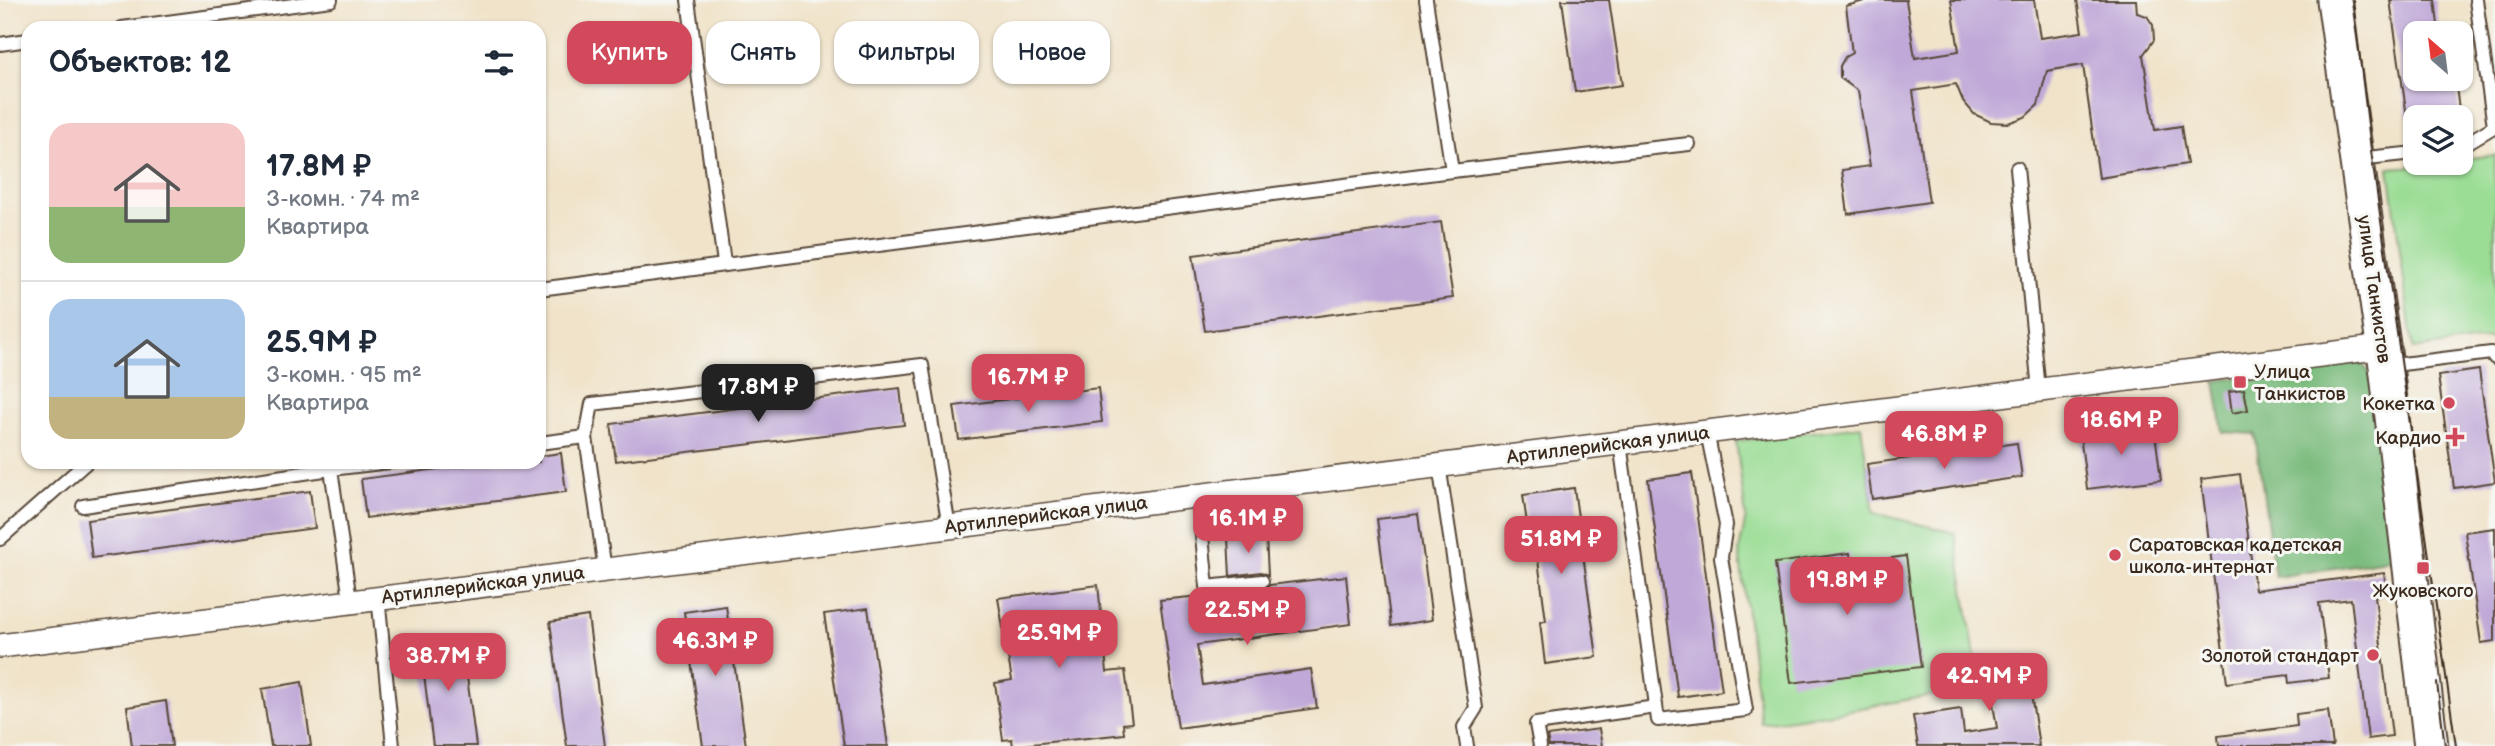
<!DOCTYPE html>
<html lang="ru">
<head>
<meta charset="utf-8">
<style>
	:root { --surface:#fff; --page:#f2f2f3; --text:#1f2937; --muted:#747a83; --line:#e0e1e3; --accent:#d1495b }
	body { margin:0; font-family:"Balsamiq Sans",sans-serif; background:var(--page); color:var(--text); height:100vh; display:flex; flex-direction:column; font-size:26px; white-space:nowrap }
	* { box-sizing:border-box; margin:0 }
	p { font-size:23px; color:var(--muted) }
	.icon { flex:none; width:38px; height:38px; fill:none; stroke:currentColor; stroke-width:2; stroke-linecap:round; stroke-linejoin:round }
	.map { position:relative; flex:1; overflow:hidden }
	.details { position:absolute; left:21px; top:21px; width:525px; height:448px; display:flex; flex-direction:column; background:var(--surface); border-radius:21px; box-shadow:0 2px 5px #0004 }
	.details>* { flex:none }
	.hud { position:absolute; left:567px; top:21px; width:665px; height:63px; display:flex; gap:14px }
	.needle { width:46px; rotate:332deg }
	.controls { position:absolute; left:2403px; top:21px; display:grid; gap:14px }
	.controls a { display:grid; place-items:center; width:70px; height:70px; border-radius:14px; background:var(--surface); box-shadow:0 2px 5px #0004; font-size:35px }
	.price { position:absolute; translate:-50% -60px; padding:0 16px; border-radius:14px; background:var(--accent); color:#fff; font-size:23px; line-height:46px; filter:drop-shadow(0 2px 4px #0008) }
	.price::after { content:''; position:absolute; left:50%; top:42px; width:21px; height:16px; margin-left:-10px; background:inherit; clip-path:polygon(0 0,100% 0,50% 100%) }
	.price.selected { background:#222; color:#fff }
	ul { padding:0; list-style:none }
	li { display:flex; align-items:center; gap:21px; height:175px; padding:0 28px }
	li+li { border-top:2px solid var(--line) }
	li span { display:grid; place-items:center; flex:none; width:196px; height:140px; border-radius:21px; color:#555 }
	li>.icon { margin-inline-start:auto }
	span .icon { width:84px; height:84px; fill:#fffc; stroke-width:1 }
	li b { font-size:30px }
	h2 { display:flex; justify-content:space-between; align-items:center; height:84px; padding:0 28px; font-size:30px }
	.pill { padding:0 24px; border-radius:21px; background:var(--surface); box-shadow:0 2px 5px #0004; font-size:24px; line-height:63px }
	.pill.selected { background:var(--accent); color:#fff }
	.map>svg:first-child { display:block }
	.green { fill:#9bdd95; stroke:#6b845a; stroke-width:2 }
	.forest { fill:#7cbc7e; stroke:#5c734e; stroke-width:2 }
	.building { fill:#c0a9d8 }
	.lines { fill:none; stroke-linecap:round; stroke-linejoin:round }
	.lane-casing { stroke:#564638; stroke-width:16 }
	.street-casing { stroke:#564638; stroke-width:26 }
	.secondary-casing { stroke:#564638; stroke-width:37 }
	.lane { stroke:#fff; stroke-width:12 }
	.street { stroke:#fff; stroke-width:23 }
	.secondary { stroke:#fff; stroke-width:33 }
	.tram { stroke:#3b2a1e; stroke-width:2 }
	.poi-dot { fill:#d1495b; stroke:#f6f6f2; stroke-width:2.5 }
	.labels { text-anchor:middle; stroke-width:6; stroke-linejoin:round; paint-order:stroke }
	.street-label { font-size:19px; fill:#3b2a1e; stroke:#f6f6f2 }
	.poi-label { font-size:19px; fill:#3b2a1e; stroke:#f6f6f2; text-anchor:end }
</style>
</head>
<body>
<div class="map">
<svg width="2495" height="746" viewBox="0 0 2495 746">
	<rect width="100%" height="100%" fill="#f6f6f2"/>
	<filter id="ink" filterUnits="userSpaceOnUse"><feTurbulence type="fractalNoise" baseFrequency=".0143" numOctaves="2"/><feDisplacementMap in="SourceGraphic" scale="14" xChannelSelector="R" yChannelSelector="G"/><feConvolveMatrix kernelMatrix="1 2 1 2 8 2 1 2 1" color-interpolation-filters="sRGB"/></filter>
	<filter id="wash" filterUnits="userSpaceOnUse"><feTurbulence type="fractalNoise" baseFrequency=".00686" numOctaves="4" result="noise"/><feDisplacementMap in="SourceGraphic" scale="28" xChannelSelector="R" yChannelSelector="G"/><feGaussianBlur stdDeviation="1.57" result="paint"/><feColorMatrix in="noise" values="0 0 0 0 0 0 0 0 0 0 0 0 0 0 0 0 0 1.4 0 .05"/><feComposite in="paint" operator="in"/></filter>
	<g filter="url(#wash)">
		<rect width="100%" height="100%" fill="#f0e3c9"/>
		<g class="green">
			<path d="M2495,155v183l-82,11 -24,-181 71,-5 1,-4z"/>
			<path d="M1861,426l13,87 81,20 25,154c-74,12 -146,28 -219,36l-22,-172 7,-34 -10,-76z"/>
		</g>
		<path class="forest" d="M2351,362l10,1 11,12 22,184 -119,18 -20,-143 -32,-2 -8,-51z"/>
		<g id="blocks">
			<g class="building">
				<path d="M1562,0h47l13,85 -47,7z"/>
				<path d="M1868,0h38l9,58 44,-7 -8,-51h83l6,38 42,-6 -5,-32h59l1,13 10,3 6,9 1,15 -11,15 12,75 26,-4 6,38 -88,14 -16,-113 -36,6 -9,34 -13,12 -17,6 -17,-1 -17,-8 -11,-13 -7,-17 -43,7 16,111 -81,12 -6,-44 28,-4 -12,-75 -18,-13v-12l5,-9 7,-4 -6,-47z"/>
				<path d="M2390,0h45l4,33h-24v46h40l5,38h-53z"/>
				<path d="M1441,222l12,76 -248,33 -12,-76z"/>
				<path d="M2479,370l16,112 -41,6 -16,-112z"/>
				<path d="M900,388l4,37 -288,36 -5,-37z"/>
				<path d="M1098,388l4,34 -143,18 -5,-34z"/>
				<path d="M2244,389l4,21 -16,3 -3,-22z"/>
				<path d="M2154,425l7,55 -74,9 -7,-54z"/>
				<path d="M2017,443l5,34 -150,22 -5,-35z"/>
				<path d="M561,453l5,39 -200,26 -5,-39 131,-17h47v-6z"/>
				<path d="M1692,473l30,218 -44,6 -30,-218z"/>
				<path d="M2240,474l15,116 129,-17 3,21 -12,2 17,140 -24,3 -17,-140 -32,4 10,75 -40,5 -1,-8 -61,8 -26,-204z"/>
				<path d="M1574,488l23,169 -52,7 -5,-42 6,-1 -11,-84 -6,1 -6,-43z"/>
				<path d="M310,491l5,37 -223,30 -5,-38z"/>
				<path d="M1418,514l14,106 -41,6 -14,-107z"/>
				<path d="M2495,528v113l-14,2 -16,-111z"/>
				<path d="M1266,536l2,39 -7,-3 -31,4 -2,-38z"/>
				<path d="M1850,553l1,11 55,-8 15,111 -130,16 -16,-120z"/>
				<path d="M1346,576l5,48 -154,21 6,40 108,-16 6,39 -139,20 -18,-128 103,-10 7,-5z"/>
				<path d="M1098,585l9,87 18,-2 7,53 -9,1 1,10 -111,12 -1,-7 -9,1 -8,-57 17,-3 -14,-82z"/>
				<path d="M726,606l20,140h-43l-19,-134z"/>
				<path d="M868,608l20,138h-44l-20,-132z"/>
				<path d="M588,616l17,130h-38l-17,-124z"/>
				<path d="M462,638l14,108h-43l-13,-103z"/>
				<path d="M2025,655l14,91h-121l-5,-30 48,-7 3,24 33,-5 -11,-67z"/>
				<path d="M302,682l9,64h-40l-9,-57z"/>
				<path d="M166,701l6,45h-40l-5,-39z"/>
				<path d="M2328,710l5,36h-114l-1,-10 79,-10 -1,-12z"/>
				<path d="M1599,729l3,17h-53l-2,-10z"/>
			</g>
		</g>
	</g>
	<g filter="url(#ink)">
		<use href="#blocks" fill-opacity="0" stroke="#564638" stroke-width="2"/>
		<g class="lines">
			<g class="lane-casing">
				<g id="lane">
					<path d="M688,0l36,263"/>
					<path d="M2476,0l18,126"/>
					<path d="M122,28l209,-28"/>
					<path d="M0,44l28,-4"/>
					<path d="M2460,147l35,-21"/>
					<path d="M2357,159l58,-6"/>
					<path d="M2017,168l22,222"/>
					<path d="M1452,171l237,-27"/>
					<path d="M539,289l913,-118 -26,-171"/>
					<path d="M2386,366l105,-13 4,5"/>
					<path d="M586,437l6,-33 330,-39 27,162"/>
					<path d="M539,443l47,-6 19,133"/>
					<path d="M1620,443l38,277 88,-10 -25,-153 5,-32 -19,-93"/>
					<path d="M1439,465l37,243 -12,19 3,19"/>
					<path d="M1198,495l9,92 55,-6"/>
					<path d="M83,506l248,-37"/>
					<path d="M0,539l87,-77"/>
					<path d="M378,596l15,150"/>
					<path d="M350,600l-19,-131 59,-7"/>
					<path d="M1540,746l-4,-22 120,-17"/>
				</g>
			</g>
			<g class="street-casing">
				<path id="street" d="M0,646l2384,-299"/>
			</g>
			<g class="secondary-casing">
				<path id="secondary" d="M2334,0l52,366 45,380"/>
			</g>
			<use href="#lane" class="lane"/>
			<use href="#street" class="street"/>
			<use href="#secondary" class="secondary"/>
			<g class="tram">
				<path d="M2353,0l19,158 84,588"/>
				<path d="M2437,683l8,63"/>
			</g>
		</g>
	</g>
	<g class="poi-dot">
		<rect x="2233" y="375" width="14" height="14" rx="3.5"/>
		<circle cx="2449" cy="403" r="7"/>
		<path d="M2451.5 426.5h7v7h7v7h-7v7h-7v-7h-7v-7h7z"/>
		<circle cx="2115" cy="555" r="7"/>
		<rect x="2416" y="561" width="14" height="14" rx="3.5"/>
		<circle cx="2373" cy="655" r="7"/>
	</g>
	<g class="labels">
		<g class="street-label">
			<text transform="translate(2375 289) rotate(82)" y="7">улица Танкистов</text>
			<text transform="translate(1608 444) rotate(-7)" y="7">Артиллерийская улица</text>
			<text transform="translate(1046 514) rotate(-7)" y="7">Артиллерийская улица</text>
			<text transform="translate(483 584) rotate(-7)" y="7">Артиллерийская улица</text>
		</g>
		<g class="poi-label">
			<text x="2254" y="378" text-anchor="start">Улица<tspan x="2254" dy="22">Танкистов</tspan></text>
			<text x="2435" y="410">Кокетка</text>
			<text x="2441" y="444">Кардио</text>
			<text x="2129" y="551" text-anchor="start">Саратовская кадетская<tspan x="2129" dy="22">школа-интернат</tspan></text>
			<text x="2423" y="597" text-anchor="middle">Жуковского</text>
			<text x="2359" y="662">Золотой стандарт</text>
		</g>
	</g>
</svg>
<div class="controls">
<a><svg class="needle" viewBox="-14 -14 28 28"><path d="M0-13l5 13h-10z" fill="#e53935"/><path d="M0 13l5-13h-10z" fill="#747a83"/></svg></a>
<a><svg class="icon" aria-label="layers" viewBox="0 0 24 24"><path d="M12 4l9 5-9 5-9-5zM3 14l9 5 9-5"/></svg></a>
</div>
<b class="price" style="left:1028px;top:414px">16.7M ₽</b>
<b class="price selected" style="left:758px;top:424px">17.8M ₽</b>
<b class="price" style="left:2121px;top:457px">18.6M ₽</b>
<b class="price" style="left:1944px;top:471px">46.8M ₽</b>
<b class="price" style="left:1248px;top:555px">16.1M ₽</b>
<b class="price" style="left:1561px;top:576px">51.8M ₽</b>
<b class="price" style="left:1847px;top:617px">19.8M ₽</b>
<b class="price" style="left:1247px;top:647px">22.5M ₽</b>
<b class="price" style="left:1059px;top:670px">25.9M ₽</b>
<b class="price" style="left:715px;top:678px">46.3M ₽</b>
<b class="price" style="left:448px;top:693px">38.7M ₽</b>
<b class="price" style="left:1989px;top:713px">42.9M ₽</b>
<div class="hud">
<a class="pill selected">Купить</a>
<a class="pill">Снять</a>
<a class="pill">Фильтры</a>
<a class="pill">Новое</a>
</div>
<section class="details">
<h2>Объектов: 12<svg class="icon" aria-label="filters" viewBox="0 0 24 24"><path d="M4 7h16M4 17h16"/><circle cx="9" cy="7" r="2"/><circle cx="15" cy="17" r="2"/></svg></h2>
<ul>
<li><span style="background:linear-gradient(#f6c9c9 60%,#8fb573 0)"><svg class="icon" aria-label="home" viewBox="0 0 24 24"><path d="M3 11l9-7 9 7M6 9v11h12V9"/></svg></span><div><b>17.8M ₽</b><p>3-комн. · 74 m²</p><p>Квартира</p></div></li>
<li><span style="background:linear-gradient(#a9c7e8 70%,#c2b280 0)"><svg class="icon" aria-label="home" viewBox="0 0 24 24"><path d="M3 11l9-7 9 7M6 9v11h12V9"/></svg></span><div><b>25.9M ₽</b><p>3-комн. · 95 m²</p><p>Квартира</p></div></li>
</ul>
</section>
</div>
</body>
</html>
